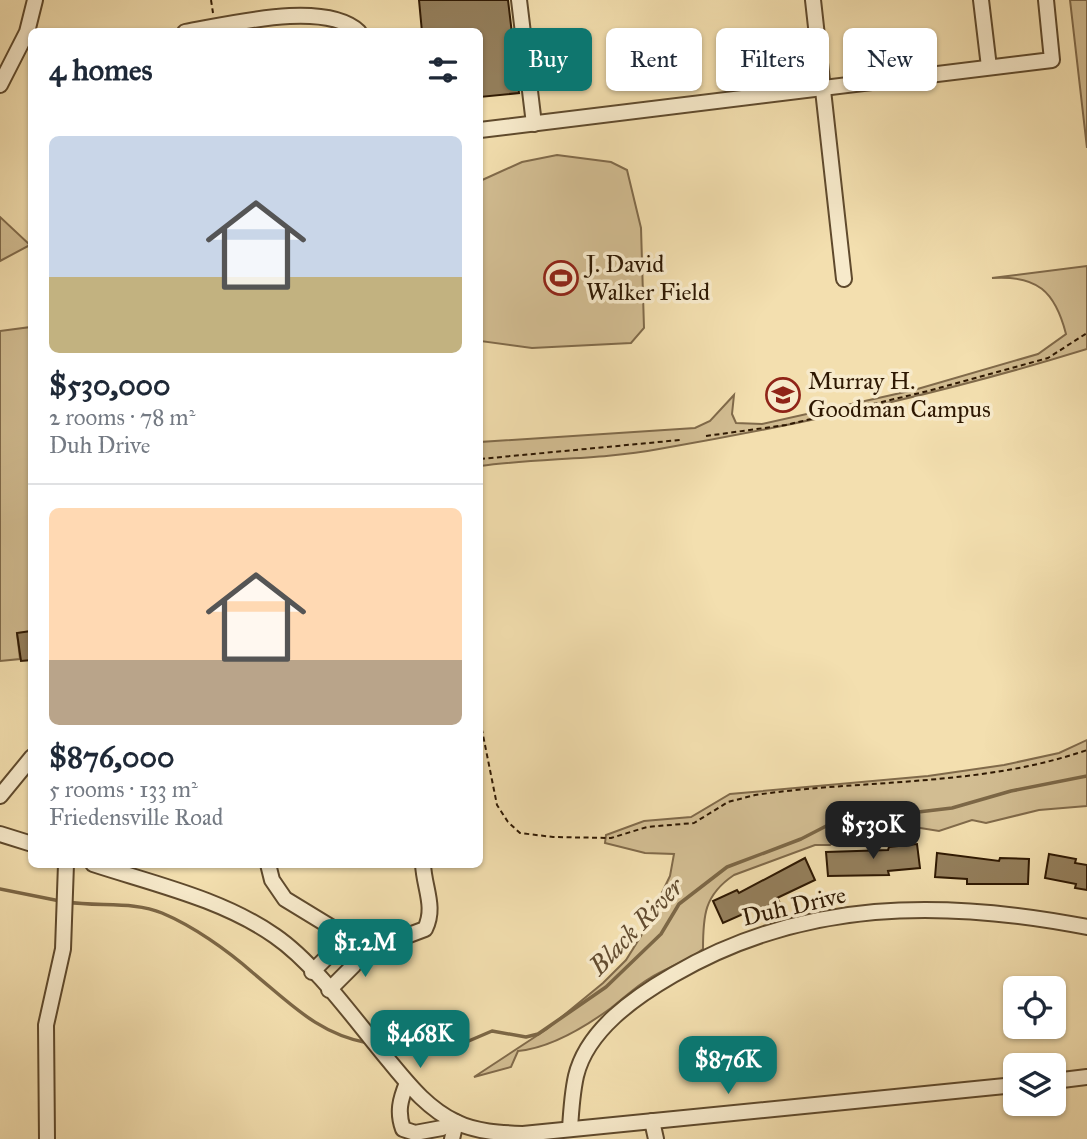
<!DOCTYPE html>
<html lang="en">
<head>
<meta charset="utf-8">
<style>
	:root { --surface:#fff; --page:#f6f6f7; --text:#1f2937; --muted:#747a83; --line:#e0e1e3; --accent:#0f766e }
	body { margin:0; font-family:"IM FELL Great Primer",serif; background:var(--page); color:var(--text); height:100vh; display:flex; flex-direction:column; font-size:26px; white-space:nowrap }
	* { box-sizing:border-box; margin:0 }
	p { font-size:23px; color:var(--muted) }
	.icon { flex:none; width:38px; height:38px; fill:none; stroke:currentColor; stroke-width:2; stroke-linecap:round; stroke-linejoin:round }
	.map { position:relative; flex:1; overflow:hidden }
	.panel { position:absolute; left:28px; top:28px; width:455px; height:840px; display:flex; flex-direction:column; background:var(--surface); border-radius:10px; box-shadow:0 2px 5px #0004 }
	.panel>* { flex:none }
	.banner { position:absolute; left:504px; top:28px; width:478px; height:63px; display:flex; gap:14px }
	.buttons { position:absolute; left:1003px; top:976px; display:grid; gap:14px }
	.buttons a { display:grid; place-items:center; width:63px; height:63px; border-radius:10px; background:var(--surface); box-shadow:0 2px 5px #0004; font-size:35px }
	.price { position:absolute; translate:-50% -60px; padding:0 16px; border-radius:14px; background:var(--accent); color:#fff; font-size:23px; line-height:46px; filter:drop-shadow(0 2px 4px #0008) }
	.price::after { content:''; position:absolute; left:50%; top:42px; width:21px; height:16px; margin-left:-10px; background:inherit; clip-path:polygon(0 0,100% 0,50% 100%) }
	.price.active { background:#222; color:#fff }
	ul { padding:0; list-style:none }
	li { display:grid; align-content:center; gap:14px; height:371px; padding:0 21px }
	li+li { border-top:2px solid var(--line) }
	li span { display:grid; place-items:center; height:217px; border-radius:10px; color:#555 }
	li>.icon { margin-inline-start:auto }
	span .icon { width:126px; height:126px; fill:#fffc; stroke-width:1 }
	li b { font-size:30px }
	h2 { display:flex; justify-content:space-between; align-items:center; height:84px; padding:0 21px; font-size:30px }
	.chip { padding:0 24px; border-radius:10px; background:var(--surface); box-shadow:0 2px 5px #0004; font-size:24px; line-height:63px }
	.chip.active { background:var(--accent); color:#fff }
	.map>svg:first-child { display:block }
	.green { fill:#d2bd92; stroke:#806a4a; stroke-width:2 }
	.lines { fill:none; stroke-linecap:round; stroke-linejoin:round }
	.stream { stroke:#7c6746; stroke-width:3.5 }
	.building { fill:#947f5c; stroke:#2e1802; stroke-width:2 }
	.minor-casing { stroke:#5f4a2d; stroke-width:18 }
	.path { stroke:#2e1802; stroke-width:2; stroke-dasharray:5 3.5; stroke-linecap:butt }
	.minor { stroke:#f7eacb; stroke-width:14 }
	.labels { text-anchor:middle; stroke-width:7; stroke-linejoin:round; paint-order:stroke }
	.poi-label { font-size:24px; fill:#2e1802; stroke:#f7eacb; text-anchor:start }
	.street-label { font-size:24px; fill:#2e1802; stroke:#f7eacb }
	.water-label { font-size:26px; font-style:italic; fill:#624c30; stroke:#f7eacb }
</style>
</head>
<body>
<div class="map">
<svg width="1087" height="1139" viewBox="0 0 1087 1139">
	<rect width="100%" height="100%" fill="#f3dfaf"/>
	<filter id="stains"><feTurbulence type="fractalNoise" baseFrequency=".00286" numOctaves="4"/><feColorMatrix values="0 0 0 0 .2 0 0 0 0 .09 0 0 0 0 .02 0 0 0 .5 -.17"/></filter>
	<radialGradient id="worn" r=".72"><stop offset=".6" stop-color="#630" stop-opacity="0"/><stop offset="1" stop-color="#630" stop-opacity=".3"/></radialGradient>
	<g class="green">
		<path d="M1070,0h17v148z"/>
		<path d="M557,155l54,7 16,8 14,58 3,100 -13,15 -99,5 -52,-7v-160l42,-19z"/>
		<path d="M0,217l30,28 -30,16z"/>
		<path d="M1087,266v83c-142,44 -283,75 -428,100 -59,11 -120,9 -179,17v-24l215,-14 15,-7 24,-26 -2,19 4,9 26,1 152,-34 124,-36 28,-20c-11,-43 -29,-59 -74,-56z"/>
		<path d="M31,327v309l-1,-4 -13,1 3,26 -20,2v-330z"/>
		<path d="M1087,740v66l-48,4 -53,13 -14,-3 -33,11 -25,-4 -70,6 -14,12h-15l-81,30c-30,20 -31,41 -31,74 -17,13 -35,18 -53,29 -14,8 -26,20 -39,30 -26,19 -61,40 -93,43l-7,16 -37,10 73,-48 56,-46 23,-23 15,-24 29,-60 4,-22 -29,-1 -40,-10 1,-8 38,-14 47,-4 39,-23 198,-18 76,-11 55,-12z"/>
	</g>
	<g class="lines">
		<g class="stream">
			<path d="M0,889l60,12"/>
			<path d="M67,902c31,5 67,-1 95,11 31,13 65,37 90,59 38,31 66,62 116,71"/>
			<path d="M382,1046l50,6 25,-6 35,-15 34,6 12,-3 68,-47 55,-53 18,-30 48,-37 74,-28 33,-17 118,-14 59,-17 76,-15"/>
		</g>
	</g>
	<g class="building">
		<path d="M419,0h89l11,93 -39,4v-65h-58z"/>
		<path d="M31,631l1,29 -11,1 -4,-28z"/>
		<path d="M917,844l3,24 -32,3 1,4 -61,1 -2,-24 62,-2 1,-3z"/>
		<path d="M937,853l62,8 1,-3 29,1 -1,25h-61v-5l-32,-2z"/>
		<path d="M1049,854l27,5 -1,4 12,2v25l-12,-2 1,-4 -31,-6z"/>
		<path d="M805,858l10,22 -38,18 2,3 -25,12 -2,-3 -29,13 -10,-22 24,-11 2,3z"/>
	</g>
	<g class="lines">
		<g class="minor-casing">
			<g id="minor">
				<path d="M519,0l15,124"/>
				<path d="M813,0l31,279"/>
				<path d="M981,0l8,67"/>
				<path d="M185,32c46,-8 140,-32 174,0"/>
				<path d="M0,85l27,-53 8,-32"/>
				<path d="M480,130l572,-70 -6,-60"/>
				<path d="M0,796l32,-39"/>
				<path d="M0,834l32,10"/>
				<path d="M93,864c61,20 129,35 182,72 42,29 82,87 115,126 19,23 38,47 66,60 20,10 45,11 67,12l492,-49"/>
				<path d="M268,864l4,16 13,19 59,36 13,5 44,-2 24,-9c11,-22 -1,-41 -2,-65"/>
				<path d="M312,972l22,-22 10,-15"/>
				<path d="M329,990l24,-24 16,-26"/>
				<path d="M1054,1081l33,-4"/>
				<path d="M407,1083c-7,17 -10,29 -4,46l12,4 27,-5"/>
				<path d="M652,1121l4,18"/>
				<path d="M570,1129c1,-17 2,-35 6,-53 11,-46 59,-79 97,-101 130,-76 270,-76 414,-48"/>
				<path d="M47,1139l-1,-114 17,-76 3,-85"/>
				<path d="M452,1139l4,-17"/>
			</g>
		</g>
		<g class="path">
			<path d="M211,0l2,13"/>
			<path d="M706,436l80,-11 142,-34 120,-33 39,-25"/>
			<path d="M480,459l200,-19"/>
			<path d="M480,720l17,85 11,17 12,11 33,4 58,1 36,-11 47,-4 34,-21 27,-7c110,-16 225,-8 332,-45"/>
		</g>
		<use href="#minor" class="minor"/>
	</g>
	<defs>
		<g id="stadium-ring" transform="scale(1.75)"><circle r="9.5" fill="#f7eacb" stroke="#8f2418" stroke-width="1.5"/><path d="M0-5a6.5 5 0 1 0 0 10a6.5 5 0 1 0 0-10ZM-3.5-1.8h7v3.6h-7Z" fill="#8f2418"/></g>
		<g id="university-ring" transform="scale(1.75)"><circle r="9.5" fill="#f7eacb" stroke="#8f2418" stroke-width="1.5"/><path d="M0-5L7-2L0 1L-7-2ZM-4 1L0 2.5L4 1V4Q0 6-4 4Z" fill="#8f2418"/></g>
	</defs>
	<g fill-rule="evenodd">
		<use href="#stadium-ring" x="561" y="278"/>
		<use href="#university-ring" x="783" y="395"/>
	</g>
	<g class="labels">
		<g class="poi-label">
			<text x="586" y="272">J. David<tspan x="586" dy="28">Walker Field</tspan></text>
			<text x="808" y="389">Murray H.<tspan x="808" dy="28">Goodman Campus</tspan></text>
		</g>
		<g class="street-label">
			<text transform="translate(794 906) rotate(-13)" y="8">Duh Drive</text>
		</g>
		<g class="water-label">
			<text transform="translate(636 926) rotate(-46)" y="9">Black River</text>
		</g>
	</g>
	<rect width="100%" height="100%" filter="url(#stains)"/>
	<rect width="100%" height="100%" fill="url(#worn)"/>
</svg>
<div class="buttons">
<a><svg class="icon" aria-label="locate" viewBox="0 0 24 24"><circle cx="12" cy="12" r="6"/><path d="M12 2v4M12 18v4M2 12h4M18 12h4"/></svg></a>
<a><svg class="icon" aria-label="layers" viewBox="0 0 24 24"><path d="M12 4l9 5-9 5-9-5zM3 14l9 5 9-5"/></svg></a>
</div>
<b class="price active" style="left:873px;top:861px">$530K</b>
<b class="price" style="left:365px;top:979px">$1.2M</b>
<b class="price" style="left:420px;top:1070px">$468K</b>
<b class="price" style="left:728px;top:1096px">$876K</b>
<div class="banner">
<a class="chip active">Buy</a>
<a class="chip">Rent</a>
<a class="chip">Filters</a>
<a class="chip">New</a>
</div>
<section class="panel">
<h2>4 homes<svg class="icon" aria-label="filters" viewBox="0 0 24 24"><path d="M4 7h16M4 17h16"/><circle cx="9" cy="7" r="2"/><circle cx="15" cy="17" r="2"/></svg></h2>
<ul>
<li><span style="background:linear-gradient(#c9d6e8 65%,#c2b280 0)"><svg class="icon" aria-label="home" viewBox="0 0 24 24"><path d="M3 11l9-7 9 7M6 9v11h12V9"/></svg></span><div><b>$530,000</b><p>2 rooms · 78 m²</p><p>Duh Drive</p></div></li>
<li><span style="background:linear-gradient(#ffd9b3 70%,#b9a48a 0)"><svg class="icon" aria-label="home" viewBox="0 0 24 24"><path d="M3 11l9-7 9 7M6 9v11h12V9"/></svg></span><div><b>$876,000</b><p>5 rooms · 133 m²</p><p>Friedensville Road</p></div></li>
</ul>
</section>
</div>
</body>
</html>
